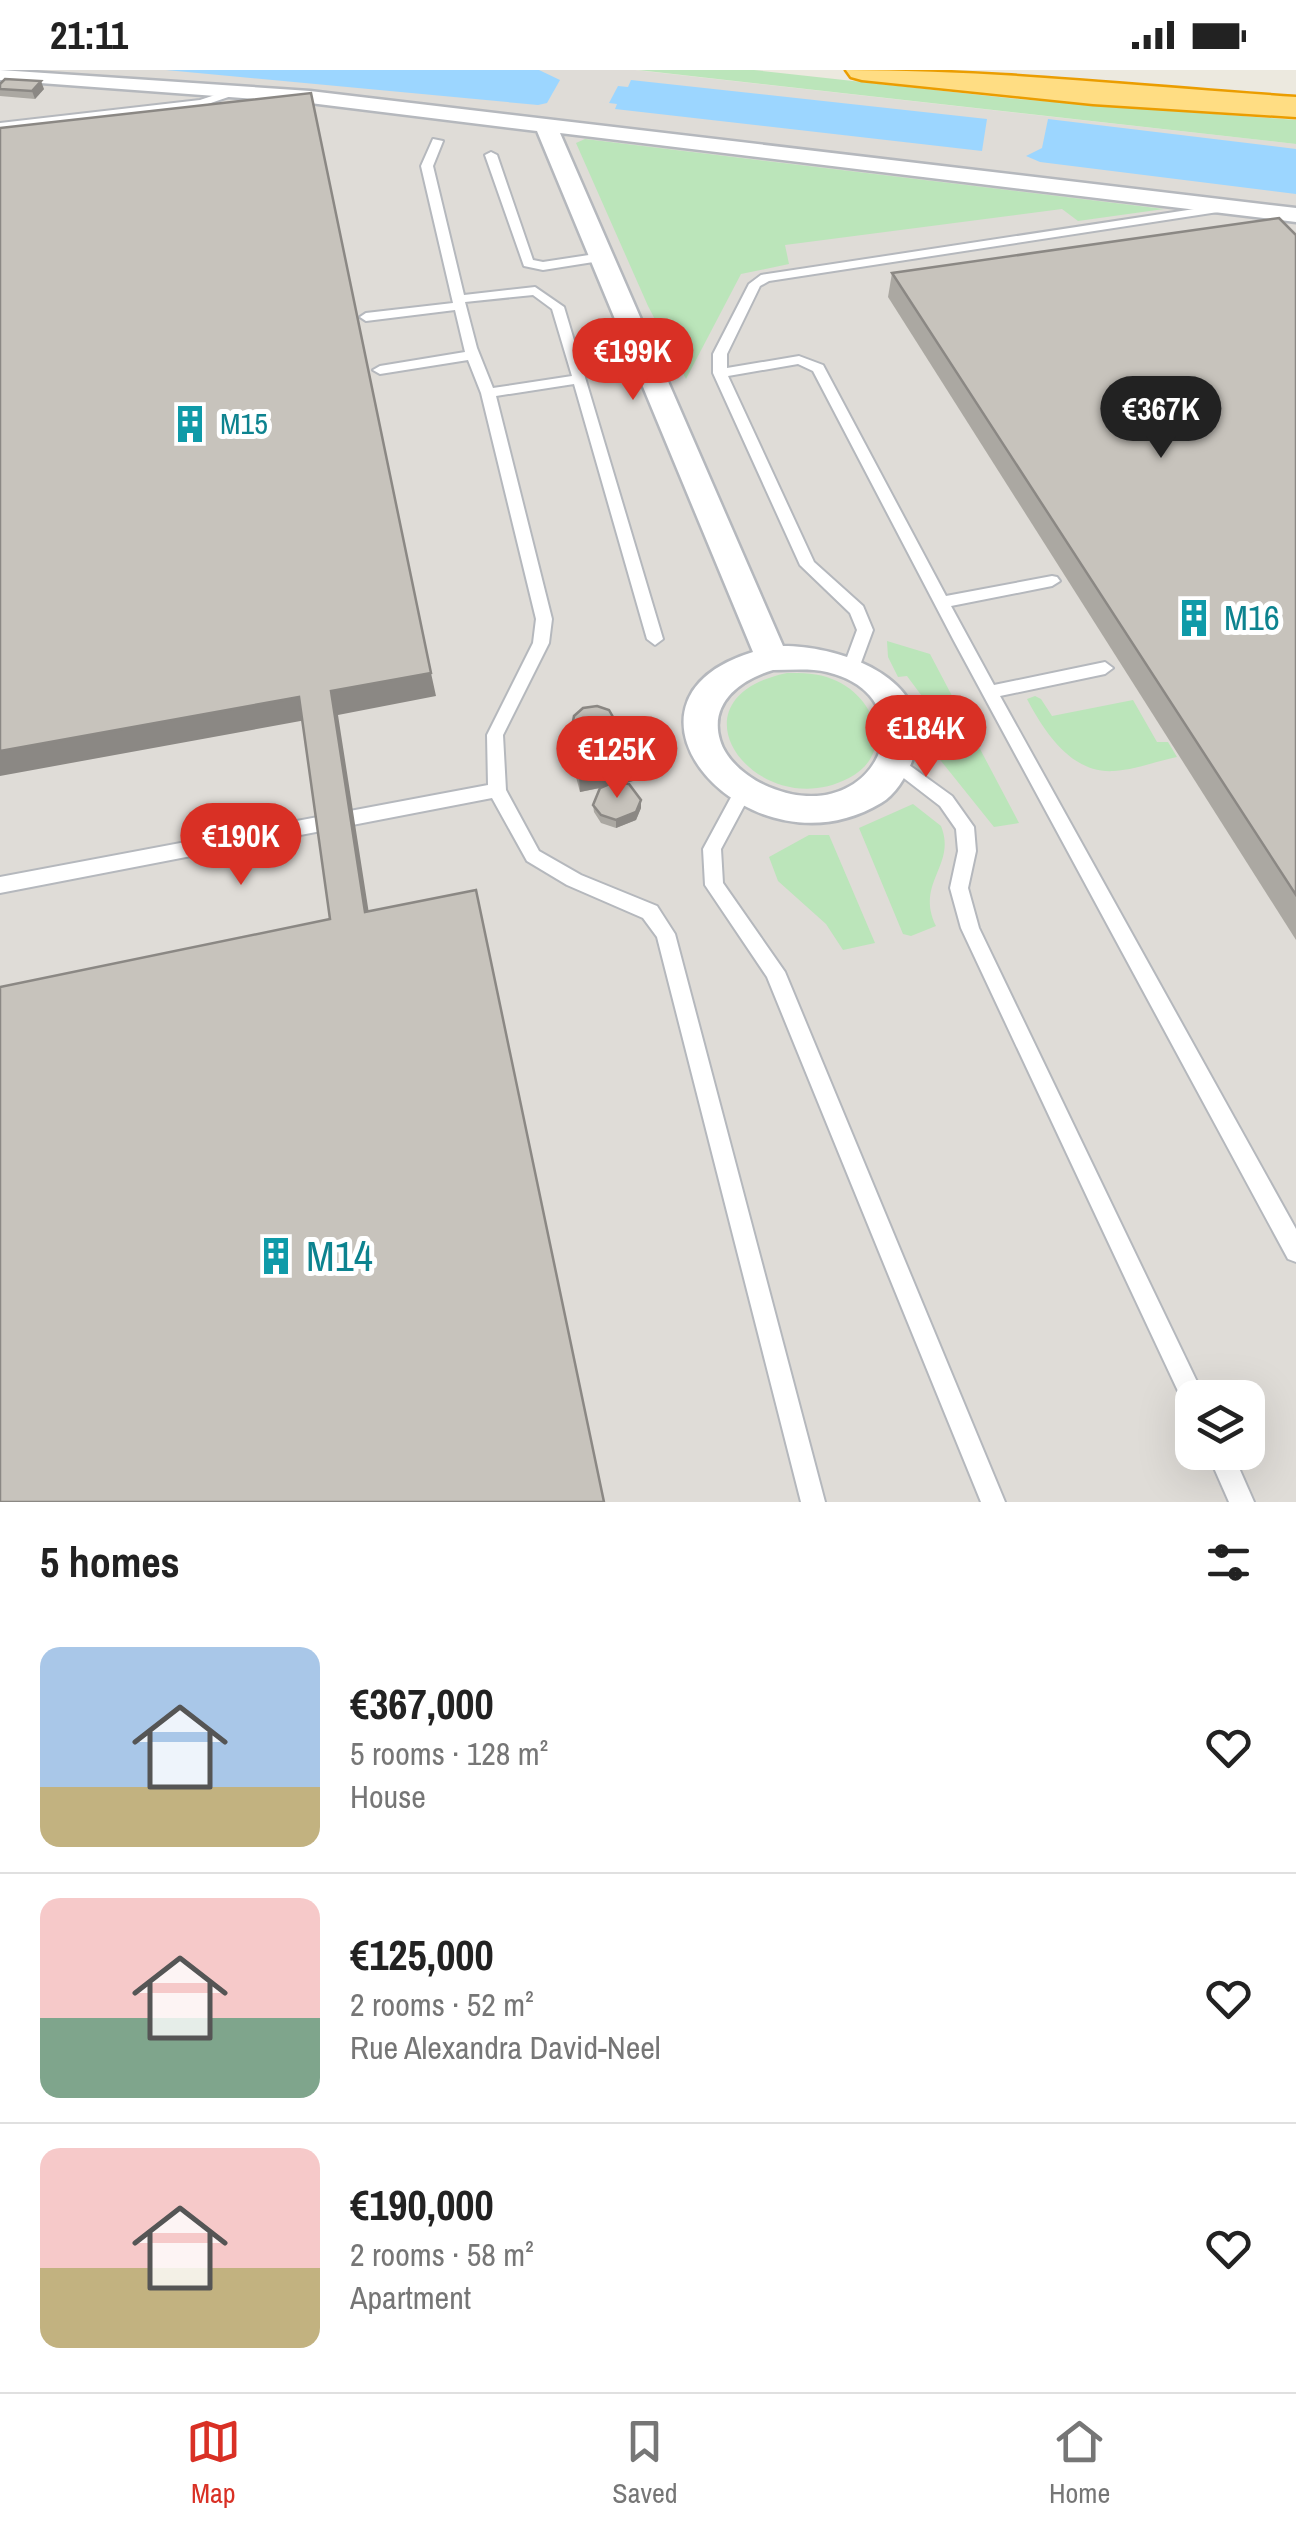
<!DOCTYPE html>
<html lang="en">
<head>
<meta charset="utf-8">
<style>
	:root { --surface:#fff; --page:#f2f2f2; --text:#222; --muted:#767676; --line:#e0e0e0; --accent:#d93025 }
	body { margin:0; font-family:"Archivo Narrow",sans-serif; background:var(--page); color:var(--text); height:100vh; display:flex; flex-direction:column; font-size:38px; white-space:nowrap }
	* { box-sizing:border-box; margin:0 }
	p { font-size:32px; color:var(--muted) }
	.icon { flex:none; width:55px; height:55px; fill:none; stroke:currentColor; stroke-width:2; stroke-linecap:round; stroke-linejoin:round }
	.map { position:relative; height:1432px; overflow:hidden }
	.panel { display:flex; flex-direction:column; background:var(--surface); flex:1 }
	.panel>* { flex:none }
	.fabs { position:absolute; left:1175px; top:1310px; display:grid; gap:20px }
	.fabs a { display:grid; place-items:center; width:90px; height:90px; border-radius:20px; background:var(--surface); box-shadow:0 10px 40px #0002; font-size:50px }
	.price { position:absolute; translate:-50% -85px; padding:0 22px; border-radius:35px; background:var(--accent); color:#fff; font-size:32px; line-height:65px; filter:drop-shadow(0 2px 5px #0008) }
	.price::after { content:''; position:absolute; left:50%; top:60px; width:30px; height:22px; margin-left:-15px; background:inherit; clip-path:polygon(0 0,100% 0,50% 100%) }
	.price.active { background:#222; color:#fff }
	ul { padding:0; list-style:none }
	li { display:flex; align-items:center; gap:30px; height:250px; padding:0 40px }
	li+li { border-top:2px solid var(--line) }
	li span { display:grid; place-items:center; flex:none; width:280px; height:200px; border-radius:20px; color:#555 }
	li>.icon { margin-inline-start:auto }
	span .icon { width:120px; height:120px; fill:#fffc; stroke-width:1 }
	li b { font-size:42px }
	h2 { display:flex; justify-content:space-between; align-items:center; height:120px; padding:0 40px; font-size:42px }
	.status { display:flex; justify-content:space-between; align-items:center; height:70px; padding:0 50px; background:var(--surface); direction:ltr }
	.status svg { height:28px; fill:currentColor }
	.dock { display:flex; justify-content:space-around; align-items:center; height:140px; border-top:2px solid var(--line); background:var(--surface); font-size:28px; color:var(--muted) }
	.dock a { display:grid; justify-items:center; gap:5px }
	.dock .active { color:var(--accent) }
	.map>svg:first-child { display:block }
	.industrial { fill:#dfdcd7; fill-rule:evenodd }
	.green { fill:#bbe5ba }
	.water { fill:#9cd6ff }
	.lines { fill:none; stroke-linecap:round; stroke-linejoin:round }
	.lane-casing { stroke:#b5b8bd; stroke-width:4 }
	.street-casing { stroke:#b5b8bd; stroke-width:5 }
	.highway-casing { stroke:#eb9d00; stroke-width:5 }
	.lane { fill:#fff; fill-rule:evenodd }
	.street { fill:#fff; fill-rule:evenodd }
	.highway { fill:#ffdd83; fill-rule:evenodd }
	.wall { fill:#aba8a2 }
	.shaded-wall { fill:#8b8884 }
	.building { fill:#c7c3bc; stroke:#8b8884; stroke-width:2.5 }
	.labels { text-anchor:middle; stroke-width:10; stroke-linejoin:round; paint-order:stroke }
	.far-culture-label { font-size:30px; fill:#0d838f; stroke:#fff; text-anchor:start }
	.culture-label { font-size:35px; fill:#0d838f; stroke:#fff; text-anchor:start }
	.near-culture-label { font-size:42px; fill:#0d838f; stroke:#fff; text-anchor:start }
</style>
</head>
<body>
<div class="status"><b>21:11</b><svg viewBox="0 0 49 12"><path d="M0 12V9h3v3zM5 12V6h3v6zM10 12V3h3v9zM15 12V0h3v12zM26 1h20v11H26zM47 4h2v5h-2z"/></svg></div>
<div class="map">
<svg width="1296" height="1432" viewBox="0 0 1296 1432">
	<rect width="100%" height="100%" fill="#ece9df"/>
	<path class="industrial" d="M0,0h635l661,74v1358h-1296zM1192,1328h56v54h-56z"/>
	<g class="green">
		<path d="M638,0h116l263,29 279,21v24z"/>
		<path d="M585,69l579,70 -86,12 -16,-12 -277,36 4,19 -48,10 -55,105 -38,-73 -72,-163z"/>
		<path d="M887,571l43,13 89,169 -25,4 -69,-86 10,1 -8,-39 -20,-27 -9,1 -10,-20z"/>
		<path d="M787,603c15,0 31,0 45,6 43,16 65,74 17,99 -91,48 -188,-79 -62,-105z"/>
		<path d="M1035,626l6,3 11,17 81,-16 24,42h11l9,15c-20,4 -43,13 -63,14 -43,3 -70,-40 -87,-72z"/>
		<path d="M913,734l28,22c16,40 -26,56 -5,100l-25,10 -8,-2 -44,-106z"/>
		<path d="M809,765h20l46,108 -32,7 -17,-26 -48,-43 -9,-24z"/>
	</g>
	<g class="water">
		<path d="M166,0h373l21,10 -13,23 -9,2z"/>
		<path d="M631,10l356,39 -5,32 -367,-42 2,-5 -8,-1 9,-17 10,1z"/>
		<path d="M1048,49l248,30v45l-256,-32 -14,-6 16,-8z"/>
	</g>
	<g class="lines">
		<g class="lane-casing">
			<g id="lane">
				<path d="M236,18l4,1v4l-38,13 -202,23v-6l200,-23z"/>
				<path d="M433,69l10,2 -10,25 31,129 71,-8 29,20 99,332 -8,6 -8,-6 -73,-255 -78,12 56,223 -3,24 -46,92 3,55 33,61 42,24 76,31 18,28 150,568h-24l-144,-565 -14,-19 -76,-33 -40,-24 -35,-63 -492,95v-16l488,-92 -1,-50 46,-92 3,-24 -55,-226 -13,-33 -88,14 -7,-4 7,-4 85,-14 -10,-42 -89,11 -6,-4 6,-4 87,-10 -32,-137zM533,225l19,14 20,67 -79,12 -16,-40 -12,-46z"/>
				<path d="M491,82l6,3 36,105 10,2 59,-9 6,4 -2,3 -63,10 -19,-4 -39,-111z"/>
				<path d="M1227,134l6,4 -2,2 -462,71 -9,5 -33,68v14l72,-12 24,9 123,231 106,-20 5,1 3,4 -8,5 -101,20 43,79 111,-23 8,6 -8,6 -105,22 296,533v33l-8,-3 -334,-618 -141,-270 -15,-7 -70,12 86,186 49,44 10,24 -14,38 -8,6 -8,-6 14,-38 -7,-17 -50,-48 -87,-192v-19l36,-70 12,-9z"/>
				<path d="M898,687l54,39 22,31 2,24 -8,37 11,40 222,462 4,8h-13v12l-7,-4 -224,-478 -11,-40 8,-37 -2,-22 -16,-23 -48,-37 -3,-5 3,-5z"/>
				<path d="M742,716l6,2 3,5 -30,56 2,34 62,89 220,530h-24l-214,-525 -62,-92 -2,-36 33,-61z"/>
				<path d="M1207,1382h25l22,50h-25z"/>
			</g>
		</g>
		<g class="street-casing">
			<path id="street" d="M0,0l310,21 986,117v14l-736,-89 223,513c60,0 160,35 129,115 -6,16 -17,34 -31,42 -131,79 -292,-101 -128,-151l-216,-521 -227,-28 -310,-23zM773,600c18,0 37,-2 54,2 105,25 50,160 -58,115 -20,-8 -43,-26 -49,-47 -11,-37 20,-60 53,-70z"/>
		</g>
		<g class="highway-casing">
			<path id="highway" d="M846,0c150,0 300,17 450,27v20l-203,-13 -231,-24 -11,-3z"/>
		</g>
		<use href="#lane" class="lane"/>
		<use href="#street" class="street"/>
		<use href="#highway" class="highway"/>
	</g>
	<g class="wall">
		<path d="M0,14l44,5 -9,10 -35,-3z"/>
		<path d="M1296,165v705l-408,-643 4,-24z"/>
		<path d="M617,654l-1,10 17,47 -11,3 19,16v8l-5,12 -20,8 -15,-5 -7,-11 -1,-7 7,-17 -20,4 -9,-34 -1,-16 8,-1 -6,-6v-8z"/>
	</g>
	<g class="shaded-wall">
		<path d="M41,11l3,8 -9,10 -3,-8z"/>
		<path d="M431,603l5,23 -98,19 34,218 -7,-21 -34,-221z"/>
		<path d="M299,627l7,23 -306,56v-25z"/>
		<path d="M633,696v15l-53,11 -1,-16z"/>
		<path d="M641,730v8l-5,12 -20,8v-8z"/>
	</g>
	<g class="building">
		<path d="M5,9l36,2 -9,10 -32,-2v-5z"/>
		<path d="M311,23l120,580 -100,18 34,221 111,-22 128,612h-604v-515l330,-68 -31,-222 -299,54v-623z"/>
		<path d="M1279,148l17,17v660l-404,-622z"/>
		<path d="M597,636l12,4 8,14 -9,11 -23,4 -13,-12 2,-11 9,-8z"/>
		<path d="M623,662l10,34 -54,10 -9,-34z"/>
		<path d="M614,712l15,2 12,16 -5,12 -20,8 -15,-5 -8,-10 7,-17z"/>
	</g>
	<defs>
		<g id="building-bare" transform="scale(3)"><path d="M-4-6H4V6H1V3H-1V6H-4ZM-2.5-4.3h1.7v1.8h-1.7ZM.8-4.3h1.7v1.8H.8ZM-2.5-1h1.7V.8h-1.7ZM.8-1h1.7V.8H.8Z" fill="#0f9aa8" stroke="#fff" stroke-width="2.5" paint-order="stroke"/></g>
	</defs>
	<g fill-rule="evenodd">
		<use href="#building-bare" x="190" y="354"/>
		<use href="#building-bare" x="1194" y="548"/>
		<use href="#building-bare" x="276" y="1186"/>
	</g>
	<g class="labels">
		<g class="far-culture-label">
			<text x="220" y="364">M15</text>
		</g>
		<g class="culture-label">
			<text x="1224" y="560">M16</text>
		</g>
		<g class="near-culture-label">
			<text x="306" y="1201">M14</text>
		</g>
	</g>
</svg>
<div class="fabs">
<a><svg class="icon" aria-label="layers" viewBox="0 0 24 24"><path d="M12 4l9 5-9 5-9-5zM3 14l9 5 9-5"/></svg></a>
</div>
<b class="price" style="left:633px;top:333px">€199K</b>
<b class="price active" style="left:1161px;top:391px">€367K</b>
<b class="price" style="left:926px;top:710px">€184K</b>
<b class="price" style="left:617px;top:731px">€125K</b>
<b class="price" style="left:241px;top:818px">€190K</b>
</div>
<section class="panel">
<h2>5 homes<svg class="icon" aria-label="filters" viewBox="0 0 24 24"><path d="M4 7h16M4 17h16"/><circle cx="9" cy="7" r="2"/><circle cx="15" cy="17" r="2"/></svg></h2>
<ul>
<li><span style="background:linear-gradient(#a9c7e8 70%,#c2b280 0)"><svg class="icon" aria-label="home" viewBox="0 0 24 24"><path d="M3 11l9-7 9 7M6 9v11h12V9"/></svg></span><div><b>€367,000</b><p>5 rooms · 128 m²</p><p>House</p></div><svg class="icon" aria-label="heart" viewBox="0 0 24 24"><path d="M12 20l-8-8c-3-5 5-10 8-4 3-6 11-1 8 4z"/></svg></li>
<li><span style="background:linear-gradient(#f6c9c9 60%,#7fa58c 0)"><svg class="icon" aria-label="home" viewBox="0 0 24 24"><path d="M3 11l9-7 9 7M6 9v11h12V9"/></svg></span><div><b>€125,000</b><p>2 rooms · 52 m²</p><p>Rue Alexandra David-Neel</p></div><svg class="icon" aria-label="heart" viewBox="0 0 24 24"><path d="M12 20l-8-8c-3-5 5-10 8-4 3-6 11-1 8 4z"/></svg></li>
<li><span style="background:linear-gradient(#f6c9c9 60%,#c2b280 0)"><svg class="icon" aria-label="home" viewBox="0 0 24 24"><path d="M3 11l9-7 9 7M6 9v11h12V9"/></svg></span><div><b>€190,000</b><p>2 rooms · 58 m²</p><p>Apartment</p></div><svg class="icon" aria-label="heart" viewBox="0 0 24 24"><path d="M12 20l-8-8c-3-5 5-10 8-4 3-6 11-1 8 4z"/></svg></li>
</ul>
</section>
<nav class="dock">
<a class="active"><svg class="icon" aria-label="map" viewBox="0 0 24 24"><path d="M3 6l6-2 6 2 6-2v14l-6 2-6-2-6 2zM9 4v14M15 6v14"/></svg>Map</a>
<a><svg class="icon" aria-label="saved" viewBox="0 0 24 24"><path d="M7 4h10v16l-5-4-5 4z"/></svg>Saved</a>
<a><svg class="icon" aria-label="home" viewBox="0 0 24 24"><path d="M3 11l9-7 9 7M6 9v11h12V9"/></svg>Home</a>
</nav>
</body>
</html>
